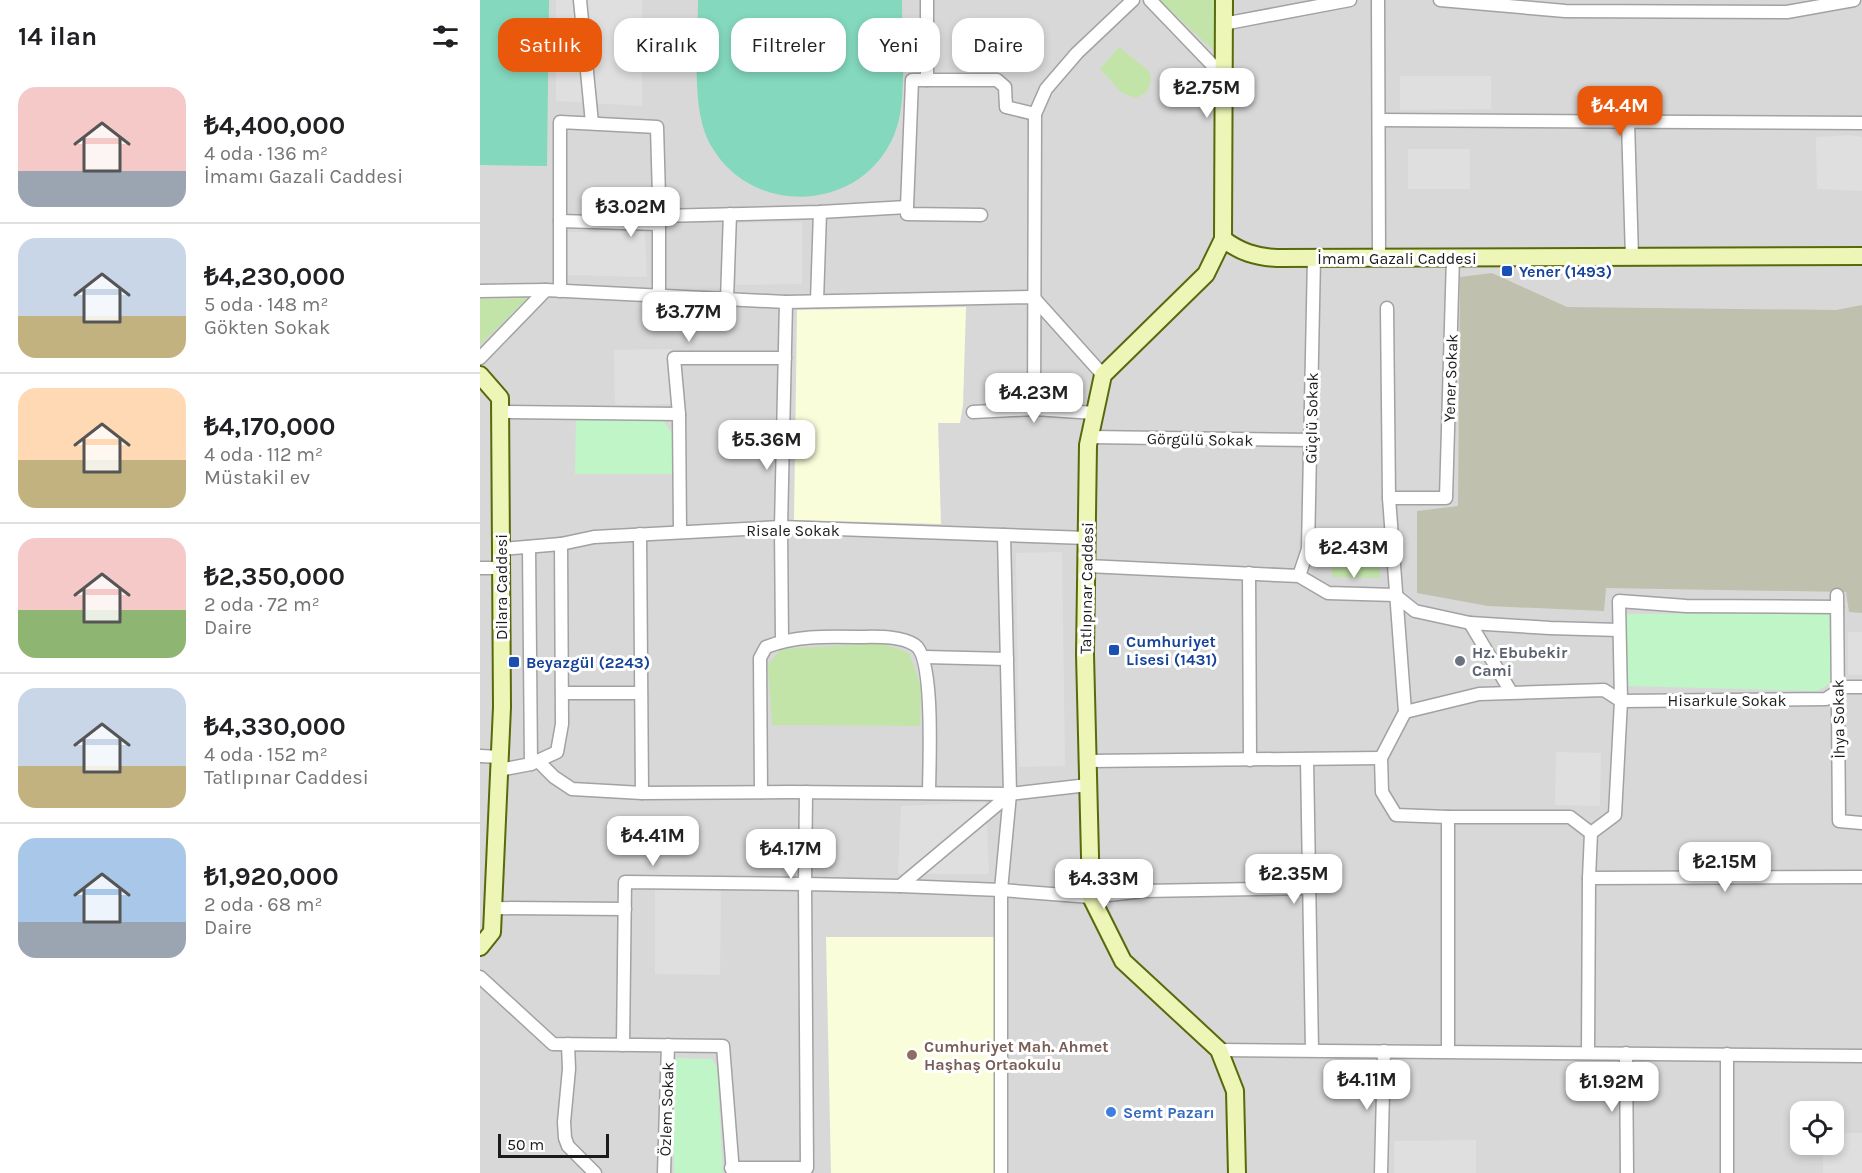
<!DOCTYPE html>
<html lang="tr">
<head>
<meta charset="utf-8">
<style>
	:root { --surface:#fff; --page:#f6f6f6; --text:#202124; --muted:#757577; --line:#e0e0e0; --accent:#ea580c }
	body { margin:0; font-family:Karla,sans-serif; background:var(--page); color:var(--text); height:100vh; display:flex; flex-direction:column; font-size:22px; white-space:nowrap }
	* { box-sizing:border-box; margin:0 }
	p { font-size:20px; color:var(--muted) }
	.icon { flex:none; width:33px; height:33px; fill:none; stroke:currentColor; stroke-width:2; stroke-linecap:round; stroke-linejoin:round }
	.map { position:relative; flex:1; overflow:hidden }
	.sheet { display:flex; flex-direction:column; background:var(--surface); width:480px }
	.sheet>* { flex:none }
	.top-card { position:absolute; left:18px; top:18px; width:570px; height:54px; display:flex; gap:12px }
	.fabs { position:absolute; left:1310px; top:1101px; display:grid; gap:12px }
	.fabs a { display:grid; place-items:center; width:54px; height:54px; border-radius:12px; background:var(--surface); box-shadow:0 3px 9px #0003; font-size:30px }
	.scale { position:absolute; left:18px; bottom:15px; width:111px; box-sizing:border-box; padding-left:6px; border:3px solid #1b1b1b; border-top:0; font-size:16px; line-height:21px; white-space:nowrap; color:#1b1b1b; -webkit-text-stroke:4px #fff; paint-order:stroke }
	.price { position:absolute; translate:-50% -51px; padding:0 14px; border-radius:12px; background:#fff; color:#222; font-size:20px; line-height:39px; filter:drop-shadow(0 2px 3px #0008) }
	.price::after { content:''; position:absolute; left:50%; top:36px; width:18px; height:14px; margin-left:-9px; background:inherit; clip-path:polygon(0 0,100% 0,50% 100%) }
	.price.on { background:var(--accent); color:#fff }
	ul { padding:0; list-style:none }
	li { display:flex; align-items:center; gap:18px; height:150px; padding:0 18px }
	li+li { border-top:2px solid var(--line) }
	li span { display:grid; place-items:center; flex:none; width:168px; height:120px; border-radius:18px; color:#555 }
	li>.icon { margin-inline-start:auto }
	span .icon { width:72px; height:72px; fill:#fffc; stroke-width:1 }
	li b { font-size:26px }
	h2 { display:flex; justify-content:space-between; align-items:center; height:72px; padding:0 18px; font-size:26px }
	.chip { padding:0 21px; border-radius:18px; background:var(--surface); box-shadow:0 3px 9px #0003; font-size:21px; line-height:54px }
	.chip.on { background:var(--accent); color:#fff }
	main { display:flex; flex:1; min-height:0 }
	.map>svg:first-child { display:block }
	.residential { fill:#d9d8d8; fill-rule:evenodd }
	.education { fill:#fafdda }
	.construction { fill:#bfc0ad }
	.grass { fill:#c2e4a9 }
	.park { fill:#bff5c7 }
	.pitch { fill:#83d8bd }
	.parking { fill:#dfdfdf }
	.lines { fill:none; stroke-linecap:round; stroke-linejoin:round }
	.street-casing { stroke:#a2a2a2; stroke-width:15 }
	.secondary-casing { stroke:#586a0b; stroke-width:20 }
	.street { stroke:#fff; stroke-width:12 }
	.secondary { stroke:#edf5b7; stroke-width:16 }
	.transit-dot { fill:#1a4fb4; stroke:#fff; stroke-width:2 }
	.worship-dot { fill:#6b7280; stroke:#fff; stroke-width:2 }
	.education-dot { fill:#8d6e63; stroke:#fff; stroke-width:2 }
	.shop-dot { fill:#3f7fe0; stroke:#fff; stroke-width:2 }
	.labels { text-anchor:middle; stroke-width:6; stroke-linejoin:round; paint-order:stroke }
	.street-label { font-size:16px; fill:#1b1b1b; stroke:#fff }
	.transit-label { font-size:16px; font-weight:bold; fill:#164399; stroke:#fff; text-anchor:start }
	.worship-label { font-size:16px; font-weight:bold; fill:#5b616d; stroke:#fff; text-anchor:start }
	.education-label { font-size:16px; font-weight:bold; fill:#785e54; stroke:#fff; text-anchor:start }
	.shop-label { font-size:16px; font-weight:bold; fill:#366cbe; stroke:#fff; text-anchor:start }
</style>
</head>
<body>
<main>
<section class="sheet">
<h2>14 ilan<svg class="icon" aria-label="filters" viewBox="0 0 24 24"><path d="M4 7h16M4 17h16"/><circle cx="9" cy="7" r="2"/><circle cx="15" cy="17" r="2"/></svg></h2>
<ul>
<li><span style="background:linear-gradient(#f6c9c9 70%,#9aa5b1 0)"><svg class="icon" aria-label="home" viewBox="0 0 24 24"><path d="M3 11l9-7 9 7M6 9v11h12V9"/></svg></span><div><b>₺4,400,000</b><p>4 oda · 136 m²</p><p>İmamı Gazali Caddesi</p></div></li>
<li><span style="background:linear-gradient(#c9d6e8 65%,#c2b280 0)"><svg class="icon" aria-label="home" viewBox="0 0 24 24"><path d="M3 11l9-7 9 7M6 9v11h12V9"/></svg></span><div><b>₺4,230,000</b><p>5 oda · 148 m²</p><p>Gökten Sokak</p></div></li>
<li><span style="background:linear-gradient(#ffd9b3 60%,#c2b280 0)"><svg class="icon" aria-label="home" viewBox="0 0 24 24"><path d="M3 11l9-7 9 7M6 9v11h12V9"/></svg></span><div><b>₺4,170,000</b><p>4 oda · 112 m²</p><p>Müstakil ev</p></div></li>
<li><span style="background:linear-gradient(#f6c9c9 60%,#8fb573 0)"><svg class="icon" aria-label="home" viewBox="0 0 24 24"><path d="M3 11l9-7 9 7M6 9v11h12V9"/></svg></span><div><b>₺2,350,000</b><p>2 oda · 72 m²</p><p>Daire</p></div></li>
<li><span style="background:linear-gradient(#c9d6e8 65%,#c2b280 0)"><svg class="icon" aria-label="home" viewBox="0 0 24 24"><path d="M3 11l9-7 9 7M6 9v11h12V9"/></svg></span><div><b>₺4,330,000</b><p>4 oda · 152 m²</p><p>Tatlıpınar Caddesi</p></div></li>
<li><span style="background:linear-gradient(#a9c7e8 70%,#9aa5b1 0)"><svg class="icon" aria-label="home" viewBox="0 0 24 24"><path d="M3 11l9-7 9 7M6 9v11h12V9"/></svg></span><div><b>₺1,920,000</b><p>2 oda · 68 m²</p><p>Daire</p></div></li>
</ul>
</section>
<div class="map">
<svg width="1382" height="1173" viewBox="0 0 1382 1173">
	<rect width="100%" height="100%" fill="#ece9e1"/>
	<path class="residential" d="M0,0h1382v1173h-1382zM1320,1112h33v32h-33z"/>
	<g class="education">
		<path d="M486,307l-3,98 -3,18h-22l3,101 -147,-4 3,-210z"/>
		<path d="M346,937h168l3,236h-166z"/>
	</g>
	<path class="construction" d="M1012,273l75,34 269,3 26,-5v308l-13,-1 -3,-20 -240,-4 -2,23 -116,-5 -71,-13v-82l41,-5 2,-229z"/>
	<g class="grass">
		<path d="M680,0h56v53z"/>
		<path d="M639,47l30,24 2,9 -4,12 -11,6 -14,-5 -22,-24z"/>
		<path d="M48,298l-48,47v-46z"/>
		<path d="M852,529h47l1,49 -48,-1z"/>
		<path d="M401,643l28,10 12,33 -1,40 -148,-1 -4,-60 13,-16z"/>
	</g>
	<g class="park">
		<path d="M96,420h87l9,13v41h-97z"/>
		<path d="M1349,613l2,70 -14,8 -189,-5 -4,-72z"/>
		<path d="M197,1058l35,1 5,8 6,106h-49l-1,-111z"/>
	</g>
	<g class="pitch">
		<path d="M0,0h69l-2,166 -67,-1z"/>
		<path d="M218,0h204c0,35 5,95 -5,127 -28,87 -149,94 -189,13 -17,-35 -10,-101 -10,-140z"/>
	</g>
	<g class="parking">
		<path d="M76,0h86v106l-86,-5z"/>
		<path d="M920,76h91v33l-91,1z"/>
		<path d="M1369,135l13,2v54l-45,-2 -1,-52z"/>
		<rect x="928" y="149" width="62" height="40"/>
		<path d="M322,222v62l-66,1 -1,-62z"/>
		<path d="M87,232h78l2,45 -80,-2z"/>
		<path d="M191,349l1,55 -57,1 -1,-55z"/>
		<path d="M582,552l3,214 -46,1 -3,-214z"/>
		<rect x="1368" y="632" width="14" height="43"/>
		<path d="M1076,752l45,1 -1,53 -45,-1z"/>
		<path d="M506,802l3,72h-91l3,-68z"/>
		<path d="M175,885l66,1 -1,89 -65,-1z"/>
		<path d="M1353,1133h29v40h-39v-28l10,-1z"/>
		<path d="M996,1140v33h-82v-32z"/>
	</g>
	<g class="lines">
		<g class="street-casing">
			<g id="street">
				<path d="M100,0l12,123"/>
				<path d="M447,0v80"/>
				<path d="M670,0l74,77"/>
				<path d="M898,0l1,258"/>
				<path d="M960,0l125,11 222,1 67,-12"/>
				<path d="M743,24l127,-24"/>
				<path d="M899,120l483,3"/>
				<path d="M1148,122l4,135"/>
				<path d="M427,207l5,-127h85l8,7 1,20 29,7"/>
				<path d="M80,221l99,3v72"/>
				<path d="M179,224v-8l161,-4 87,-5v7l74,1"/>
				<path d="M973,257l-7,241h-57l16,214 -24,46 1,34 14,23 52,2h122l21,16"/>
				<path d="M0,291l66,-1"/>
				<path d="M80,291v-169l97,5 2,70"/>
				<path d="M247,299l3,-85"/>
				<path d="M337,301l3,-89"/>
				<path d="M907,308l2,190"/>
				<path d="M0,358l66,-68 240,12 247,-5 70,78"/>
				<path d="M554,409l1,-295 11,-25 31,-36 56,-53"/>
				<path d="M20,412l179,2 1,118"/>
				<path d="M493,412l61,-3 61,4"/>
				<path d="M199,414l-5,-56h111"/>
				<path d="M610,437l221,3"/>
				<path d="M160,534l2,259"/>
				<path d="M49,547l2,217"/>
				<path d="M21,549l60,-5 33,-7 187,-10 306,11"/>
				<path d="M607,566l212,10 29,17 67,2 20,16 55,12 80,5 69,2"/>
				<path d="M0,568h21"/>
				<path d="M769,573l1,187"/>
				<path d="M819,576l9,-27 6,-291"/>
				<path d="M1357,595l2,226 23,2"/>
				<path d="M990,623l41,69"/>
				<path d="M302,641l-1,-114 5,-225"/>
				<path d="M445,657l82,2"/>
				<path d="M82,693h79"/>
				<path d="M925,712l74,-18 125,-4 17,11 -2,-100 67,5 151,1"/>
				<path d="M0,756l20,1"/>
				<path d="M827,759l5,291"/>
				<path d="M58,761l16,16 18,12 70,4 148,-1 220,2"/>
				<path d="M608,761l293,-3"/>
				<path d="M19,770l32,-6 26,-12 5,-28 -1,-180"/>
				<path d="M281,792l-1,-134 6,-11c28,-11 60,-11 90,-10 19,0 43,-2 59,8 20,13 14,123 14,148"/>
				<path d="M968,817v234"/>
				<path d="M1109,878l273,-1"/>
				<path d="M420,886l101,4 90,7 52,-6 166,-3"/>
				<path d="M13,908l132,1"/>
				<path d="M0,977l73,67 170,2 10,127"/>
				<path d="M88,1044l1,25 -5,53 1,16 3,8 27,27"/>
				<path d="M143,1045l2,-163 180,2 1,-92"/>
				<path d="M739,1050l643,6"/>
				<path d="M1108,1052l1,-174 2,-45 24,-18 6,-114 205,-2 18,-12h18"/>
				<path d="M1146,1053l1,120"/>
				<path d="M251,1168h76l-2,-284 95,2 110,-92 78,-9"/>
				<path d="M184,1173l4,-128"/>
				<path d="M521,1173v-283l9,-96 -6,-259"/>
				<path d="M901,1173l3,-122"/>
				<path d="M1247,1173v-119"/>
			</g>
		</g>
		<g class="secondary-casing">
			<g id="secondary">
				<path d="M744,0l-1,239 -17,35 -103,101 -15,70 -3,209 6,243 32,64 96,89 16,41 2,82"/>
				<path d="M743,239c17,13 33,18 54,19l585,-2"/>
				<path d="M0,375l20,23 2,309 -10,225 -12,15"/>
			</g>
		</g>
		<use href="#street" class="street"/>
		<use href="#secondary" class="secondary"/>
	</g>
	<g class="transit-dot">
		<rect x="1021" y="265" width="12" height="12" rx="3"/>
		<rect x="628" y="644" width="12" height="12" rx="3"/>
		<rect x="28" y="656" width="12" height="12" rx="3"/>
	</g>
	<circle class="worship-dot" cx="980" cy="661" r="6"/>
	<circle class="education-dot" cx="432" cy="1055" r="6"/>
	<circle class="shop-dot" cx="631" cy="1112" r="6"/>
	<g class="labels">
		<g class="street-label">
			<text x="917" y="264">İmamı Gazali Caddesi</text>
			<text transform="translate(970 378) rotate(-88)" y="6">Yener Sokak</text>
			<text transform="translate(831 418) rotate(-89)" y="6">Güçlü Sokak</text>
			<text transform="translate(720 439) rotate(1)" y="6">Görgülü Sokak</text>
			<text x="313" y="536">Risale Sokak</text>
			<text transform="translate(21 587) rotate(-90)" y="6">Dilara Caddesi</text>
			<text transform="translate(606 588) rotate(-89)" y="6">Tatlıpınar Caddesi</text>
			<text x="1247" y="706">Hisarkule Sokak</text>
			<text transform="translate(1358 719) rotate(-91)" y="6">İhya Sokak</text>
			<text transform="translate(186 1109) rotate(-88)" y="6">Özlem Sokak</text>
		</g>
		<g class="transit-label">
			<text x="1039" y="277">Yener (1493)</text>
			<text x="646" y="647">Cumhuriyet<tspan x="646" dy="18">Lisesi (1431)</tspan></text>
			<text x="46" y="668">Beyazgül (2243)</text>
		</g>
		<g class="worship-label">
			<text x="992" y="658">Hz. Ebubekir<tspan x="992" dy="18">Cami</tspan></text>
		</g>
		<g class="education-label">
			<text x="444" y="1052">Cumhuriyet Mah. Ahmet<tspan x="444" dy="18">Haşhaş Ortaokulu</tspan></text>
		</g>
		<g class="shop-label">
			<text x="643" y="1118">Semt Pazarı</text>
		</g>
	</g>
</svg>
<div class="fabs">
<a><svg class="icon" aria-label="locate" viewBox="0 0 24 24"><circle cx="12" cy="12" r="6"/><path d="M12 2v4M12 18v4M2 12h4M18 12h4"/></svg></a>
</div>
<div class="scale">50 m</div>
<b class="price" style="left:727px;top:119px">₺2.75M</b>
<b class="price on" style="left:1140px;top:137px">₺4.4M</b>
<b class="price" style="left:151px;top:238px">₺3.02M</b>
<b class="price" style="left:209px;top:343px">₺3.77M</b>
<b class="price" style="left:554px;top:424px">₺4.23M</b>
<b class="price" style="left:287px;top:471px">₺5.36M</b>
<b class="price" style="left:874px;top:579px">₺2.43M</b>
<b class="price" style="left:173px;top:867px">₺4.41M</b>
<b class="price" style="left:311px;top:880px">₺4.17M</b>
<b class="price" style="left:1245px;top:893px">₺2.15M</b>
<b class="price" style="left:814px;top:905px">₺2.35M</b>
<b class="price" style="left:624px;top:910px">₺4.33M</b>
<b class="price" style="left:887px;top:1111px">₺4.11M</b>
<b class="price" style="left:1132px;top:1113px">₺1.92M</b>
<div class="top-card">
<a class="chip on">Satılık</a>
<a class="chip">Kiralık</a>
<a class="chip">Filtreler</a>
<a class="chip">Yeni</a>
<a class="chip">Daire</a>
</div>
</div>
</main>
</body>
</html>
